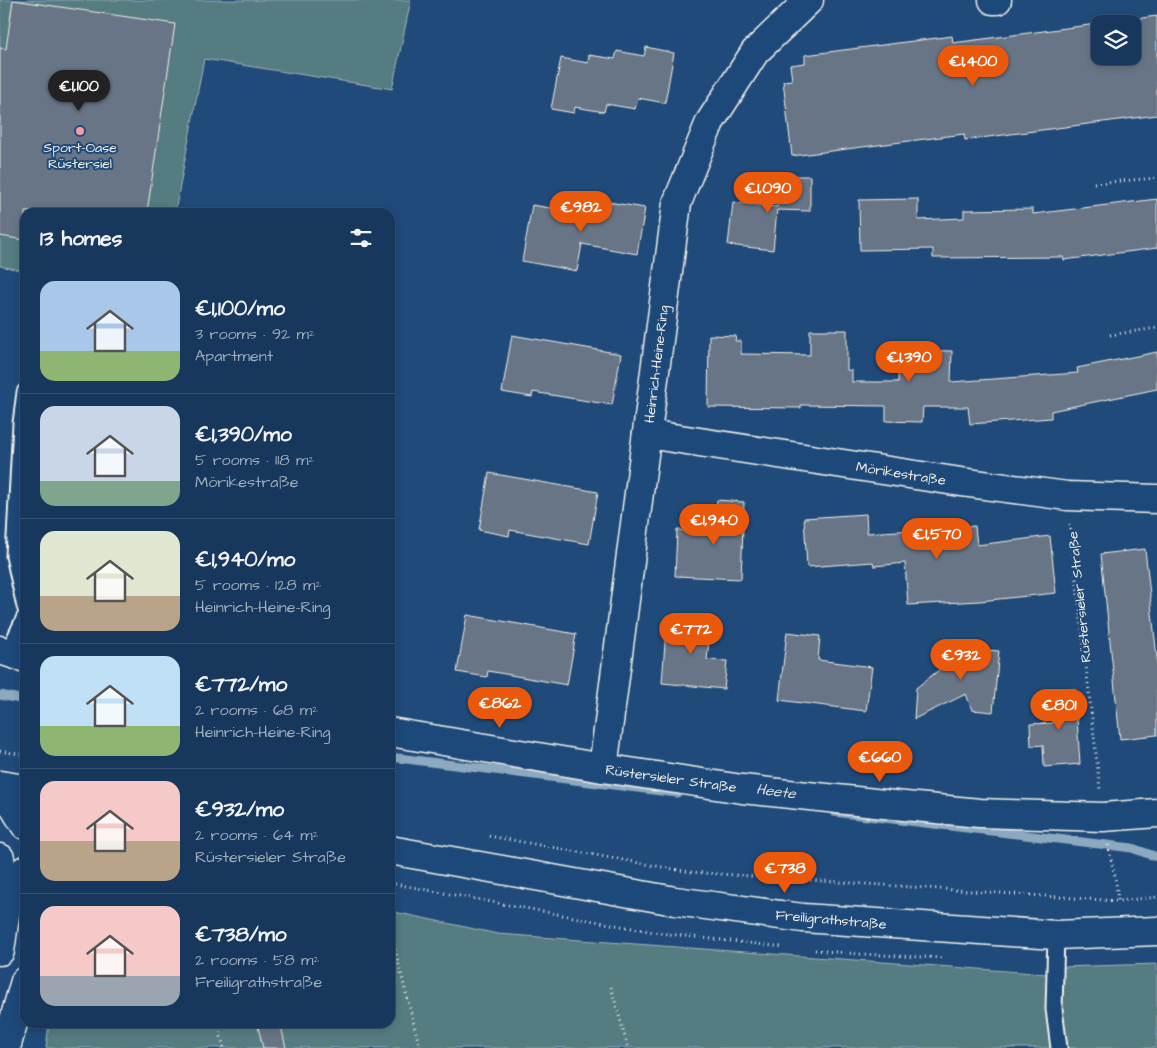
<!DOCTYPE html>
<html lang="en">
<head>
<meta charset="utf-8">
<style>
	:root { --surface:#17385c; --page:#244365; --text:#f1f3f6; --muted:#9eacbb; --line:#365272; --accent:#ea580c }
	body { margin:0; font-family:"Architects Daughter",sans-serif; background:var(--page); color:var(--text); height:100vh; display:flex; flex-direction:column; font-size:19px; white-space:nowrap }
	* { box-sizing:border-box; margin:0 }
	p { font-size:16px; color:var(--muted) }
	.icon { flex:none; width:28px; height:28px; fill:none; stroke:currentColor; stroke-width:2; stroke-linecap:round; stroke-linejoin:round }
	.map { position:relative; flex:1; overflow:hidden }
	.details { position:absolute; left:20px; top:208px; width:375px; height:820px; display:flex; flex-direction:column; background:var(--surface); border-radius:15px; box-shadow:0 2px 8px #0003,0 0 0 1px var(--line) }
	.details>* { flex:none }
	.fabs { position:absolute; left:1091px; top:15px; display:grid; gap:10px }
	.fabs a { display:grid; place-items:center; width:50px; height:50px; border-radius:10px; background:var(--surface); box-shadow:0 2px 8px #0003,0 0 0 1px var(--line); font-size:25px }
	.price { position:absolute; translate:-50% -42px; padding:0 11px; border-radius:18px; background:var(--accent); color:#fff; font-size:16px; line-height:32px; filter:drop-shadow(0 1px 2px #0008) }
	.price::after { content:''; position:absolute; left:50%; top:30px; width:15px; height:11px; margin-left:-8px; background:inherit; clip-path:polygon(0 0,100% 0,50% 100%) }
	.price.current { background:#222; color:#fff }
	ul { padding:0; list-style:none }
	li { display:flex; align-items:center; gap:15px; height:125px; padding:0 20px }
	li+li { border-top:1px solid var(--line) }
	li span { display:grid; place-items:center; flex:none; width:140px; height:100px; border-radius:15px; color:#555 }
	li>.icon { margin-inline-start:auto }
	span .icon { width:60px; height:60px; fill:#fffc; stroke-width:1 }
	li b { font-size:21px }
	h2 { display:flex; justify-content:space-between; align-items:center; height:60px; padding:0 20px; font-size:21px }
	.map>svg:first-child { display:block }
	.green { fill:#557b81; stroke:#a4b6b4 }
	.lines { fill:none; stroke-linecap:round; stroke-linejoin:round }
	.stream { stroke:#8da9c0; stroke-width:9 }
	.building { fill:#677586; stroke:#f4f1e8; fill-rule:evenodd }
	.service-casing { stroke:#f4f1e8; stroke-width:19 }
	.minor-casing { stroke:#f4f1e8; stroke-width:31 }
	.tertiary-casing { stroke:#f4f1e8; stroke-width:31 }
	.secondary-casing { stroke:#f4f1e8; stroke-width:31 }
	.path { stroke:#f4f1e8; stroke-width:3; stroke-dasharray:1 4; stroke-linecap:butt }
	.service { stroke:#1f4a7a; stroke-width:15 }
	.minor { stroke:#1f4a7a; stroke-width:28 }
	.tertiary { stroke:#1f4a7a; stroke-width:28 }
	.secondary { stroke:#1f4a7a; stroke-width:28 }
	.poi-dot { fill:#ff9aa2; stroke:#1f4a7a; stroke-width:2 }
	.labels { text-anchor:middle; stroke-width:4; stroke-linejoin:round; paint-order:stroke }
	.poi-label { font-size:14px; fill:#f4f1e8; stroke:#1f4a7a }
	.street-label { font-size:14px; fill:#f4f1e8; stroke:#1f4a7a }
	.water-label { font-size:15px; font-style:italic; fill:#dadfde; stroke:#1f4a7a }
</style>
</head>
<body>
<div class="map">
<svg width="1157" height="1048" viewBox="0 0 1157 1048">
	<rect width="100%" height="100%" fill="#1f4a7a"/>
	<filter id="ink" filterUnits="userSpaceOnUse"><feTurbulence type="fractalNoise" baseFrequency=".02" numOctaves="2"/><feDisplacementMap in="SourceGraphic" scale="10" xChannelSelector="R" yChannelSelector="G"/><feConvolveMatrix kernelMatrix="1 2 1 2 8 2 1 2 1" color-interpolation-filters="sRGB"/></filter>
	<g filter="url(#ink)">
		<g class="green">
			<path d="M0,0h411l-19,89 -188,-30 -29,153h-150v59l-25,-5z"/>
			<path d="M390,911l108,23 563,41v-8l96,-3v84h-1111l3,-25 341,-1z"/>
		</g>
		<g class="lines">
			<g class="stream">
				<path d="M0,695l25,5"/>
				<path d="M390,757l287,36"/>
				<path d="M834,812l298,36 25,9"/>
			</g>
		</g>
		<g class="building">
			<path d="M13,0l162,24 -28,188h-122v28l-25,-4v-188l6,1z"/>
			<path d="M1157,16v99l-192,25 -1,-6 -172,22 -9,-75 9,-1 -2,-15 15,-2v-8l147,-19 1,7zM1100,24h32v32h-32z"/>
			<path d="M646,47l28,6 -9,50 -27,-5 -3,11 -29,-5 -2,8 -29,-5 -1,6 -23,-4 10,-51 27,5 1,-8 26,4 2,-8 27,5z"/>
			<path d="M776,176h34v35l-33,-1 -4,40 -45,-5 5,-43 44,5z"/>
			<path d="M590,199l55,9 -8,46 -55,-10 -5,27 -55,-10 10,-56 55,9z"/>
			<path d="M918,199v21l46,-2v-8l69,-1v5l124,-15v49l-93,12 -1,-3 -130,1v-9l-73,1 -1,-50z"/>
			<path d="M810,330h37v40l5,1v11h46l1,-32 53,1 -1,31 127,-9 -1,-5 80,-16v37l-106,22v7l-81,6 -2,-17h-45l-1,15 -36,-1v-15l-85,-1v3l-93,-1 1,-72 27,1 -1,5h6v13l69,1z"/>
			<path d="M512,335l109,19 -9,51 -79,-13 -1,5 -30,-5z"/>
			<path d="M489,473l109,19 -9,52 -79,-14 -1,6 -30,-6z"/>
			<path d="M717,500l27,2 -3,77 -66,-3 2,-46 38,2z"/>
			<path d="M866,514l1,19 108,-7 2,19 73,-9 6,57 -76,8 -72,4 -3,-42 -31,3 -1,-4 -66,5 -3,-49z"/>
			<path d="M1145,549l12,109v77l-37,4 -19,-185z"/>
			<path d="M467,615l109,19 -9,51 -79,-14 -1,6 -30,-5z"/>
			<path d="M667,616l44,4 -4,40 20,1 -3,28 -62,-6z"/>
			<path d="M787,632l33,4 -2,24 54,7 -6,44 -87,-11z"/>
			<path d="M948,647l51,4 -6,61 -21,-2 -6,-16 -52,25 2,-31 28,-22z"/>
			<path d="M1075,689l5,75 -36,3 -1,-22 -12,1 -1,-22 23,-1 -3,-33z"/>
			<path d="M257,1022h23l6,26h-23z"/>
		</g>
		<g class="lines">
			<g class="service-casing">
				<g id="service">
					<path d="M25,392l-4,31 -7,133 11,51"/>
					<path d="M8,653l17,-36"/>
					<path d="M1056,935l-2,74 5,39"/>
				</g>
			</g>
			<g class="minor-casing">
				<g id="minor">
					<path d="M993,0h4"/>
					<path d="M647,434l314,48 106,14 90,3"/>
					<path d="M0,650l25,8"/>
					<path d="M390,732l213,36 139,21 152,16 86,8 123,4 54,-4"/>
					<path d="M603,768l74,-565 33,-81 45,-70 54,-52"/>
				</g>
			</g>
			<g class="tertiary-casing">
				<g id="tertiary">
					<path d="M1,786l24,39"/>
					<path d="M0,858l6,51 -6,42"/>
					<path d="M7,908l18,-38"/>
					<path d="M6,1048l19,-67"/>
				</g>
			</g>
			<g class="secondary-casing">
				<g id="secondary">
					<path d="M0,785l25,4"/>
					<path d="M390,850l285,51 128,17 253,17 101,-4"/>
				</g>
			</g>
			<g class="path">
				<path d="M1094,183l63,-5"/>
				<path d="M1110,335l47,-7"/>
				<path d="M1070,524l30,265"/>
				<path d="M0,751l25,4"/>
				<path d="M489,836l201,36 428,29 39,-4"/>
				<path d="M1108,845l8,37 2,19"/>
				<path d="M390,883l269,50 125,14"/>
				<path d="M390,930l30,118"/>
				<path d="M815,950l43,4 86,4"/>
				<path d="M611,987l17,61"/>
				<path d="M217,1022l7,26"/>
			</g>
			<use href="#service" class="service"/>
			<use href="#minor" class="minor"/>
			<use href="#tertiary" class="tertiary"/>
			<use href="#secondary" class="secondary"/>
		</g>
	</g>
	<circle class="poi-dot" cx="80" cy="131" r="5"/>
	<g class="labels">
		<g class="poi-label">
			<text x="80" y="152">Sport-Oase<tspan x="80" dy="16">Rüstersiel</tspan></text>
		</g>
		<g class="street-label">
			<text transform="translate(656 364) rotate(-83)" y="5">Heinrich-Heine-Ring</text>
			<text transform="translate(901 473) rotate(9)" y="5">Mörikestraße</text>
			<text transform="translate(1079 597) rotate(-96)" y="5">Rüstersieler Straße</text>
			<text transform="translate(671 778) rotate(8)" y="5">Rüstersieler Straße</text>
			<text transform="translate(831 919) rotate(5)" y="5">Freiligrathstraße</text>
		</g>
		<g class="water-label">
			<text transform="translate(776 791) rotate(7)" y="5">Heete</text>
		</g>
	</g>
</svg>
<div class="fabs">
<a><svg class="icon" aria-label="layers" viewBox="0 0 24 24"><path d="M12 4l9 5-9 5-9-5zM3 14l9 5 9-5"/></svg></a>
</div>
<b class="price" style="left:973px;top:87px">€1,400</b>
<b class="price current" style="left:79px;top:112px">€1,100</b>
<b class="price" style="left:768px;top:214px">€1,090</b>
<b class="price" style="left:581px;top:233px">€982</b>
<b class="price" style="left:909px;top:383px">€1,390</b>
<b class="price" style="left:714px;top:546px">€1,940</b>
<b class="price" style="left:937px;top:560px">€1,570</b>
<b class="price" style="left:691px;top:655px">€772</b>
<b class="price" style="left:961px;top:681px">€932</b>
<b class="price" style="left:500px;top:729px">€862</b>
<b class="price" style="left:1059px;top:731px">€801</b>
<b class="price" style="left:880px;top:783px">€660</b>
<b class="price" style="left:785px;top:894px">€738</b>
<section class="details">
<h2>13 homes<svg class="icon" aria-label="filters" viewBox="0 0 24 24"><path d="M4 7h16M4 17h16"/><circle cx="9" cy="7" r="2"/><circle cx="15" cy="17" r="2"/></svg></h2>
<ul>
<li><span style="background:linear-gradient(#a9c7e8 70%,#8fb573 0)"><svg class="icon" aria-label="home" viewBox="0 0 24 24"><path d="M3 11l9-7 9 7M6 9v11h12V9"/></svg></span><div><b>€1,100/mo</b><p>3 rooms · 92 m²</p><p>Apartment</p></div></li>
<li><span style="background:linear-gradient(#c9d6e8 75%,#7fa58c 0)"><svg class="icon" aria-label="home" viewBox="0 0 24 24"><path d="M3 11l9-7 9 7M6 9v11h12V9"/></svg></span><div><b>€1,390/mo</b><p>5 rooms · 118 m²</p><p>Mörikestraße</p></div></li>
<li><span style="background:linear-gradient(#dfe7d0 65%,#b9a48a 0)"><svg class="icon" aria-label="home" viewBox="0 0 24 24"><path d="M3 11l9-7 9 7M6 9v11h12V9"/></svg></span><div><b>€1,940/mo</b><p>5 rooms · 128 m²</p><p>Heinrich-Heine-Ring</p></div></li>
<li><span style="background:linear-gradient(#bfe0f5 70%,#8fb573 0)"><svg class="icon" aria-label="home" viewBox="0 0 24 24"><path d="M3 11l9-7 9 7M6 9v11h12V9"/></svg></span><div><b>€772/mo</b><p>2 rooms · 68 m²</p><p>Heinrich-Heine-Ring</p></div></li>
<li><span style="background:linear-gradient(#f6c9c9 60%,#b9a48a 0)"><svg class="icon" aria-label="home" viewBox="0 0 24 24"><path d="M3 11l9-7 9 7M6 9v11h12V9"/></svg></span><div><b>€932/mo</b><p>2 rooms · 64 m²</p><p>Rüstersieler Straße</p></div></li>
<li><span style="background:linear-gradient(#f6c9c9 70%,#9aa5b1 0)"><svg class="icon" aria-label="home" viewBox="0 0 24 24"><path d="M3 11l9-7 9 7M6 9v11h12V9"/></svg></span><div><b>€738/mo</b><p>2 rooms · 58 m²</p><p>Freiligrathstraße</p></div></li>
</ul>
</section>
</div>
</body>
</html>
